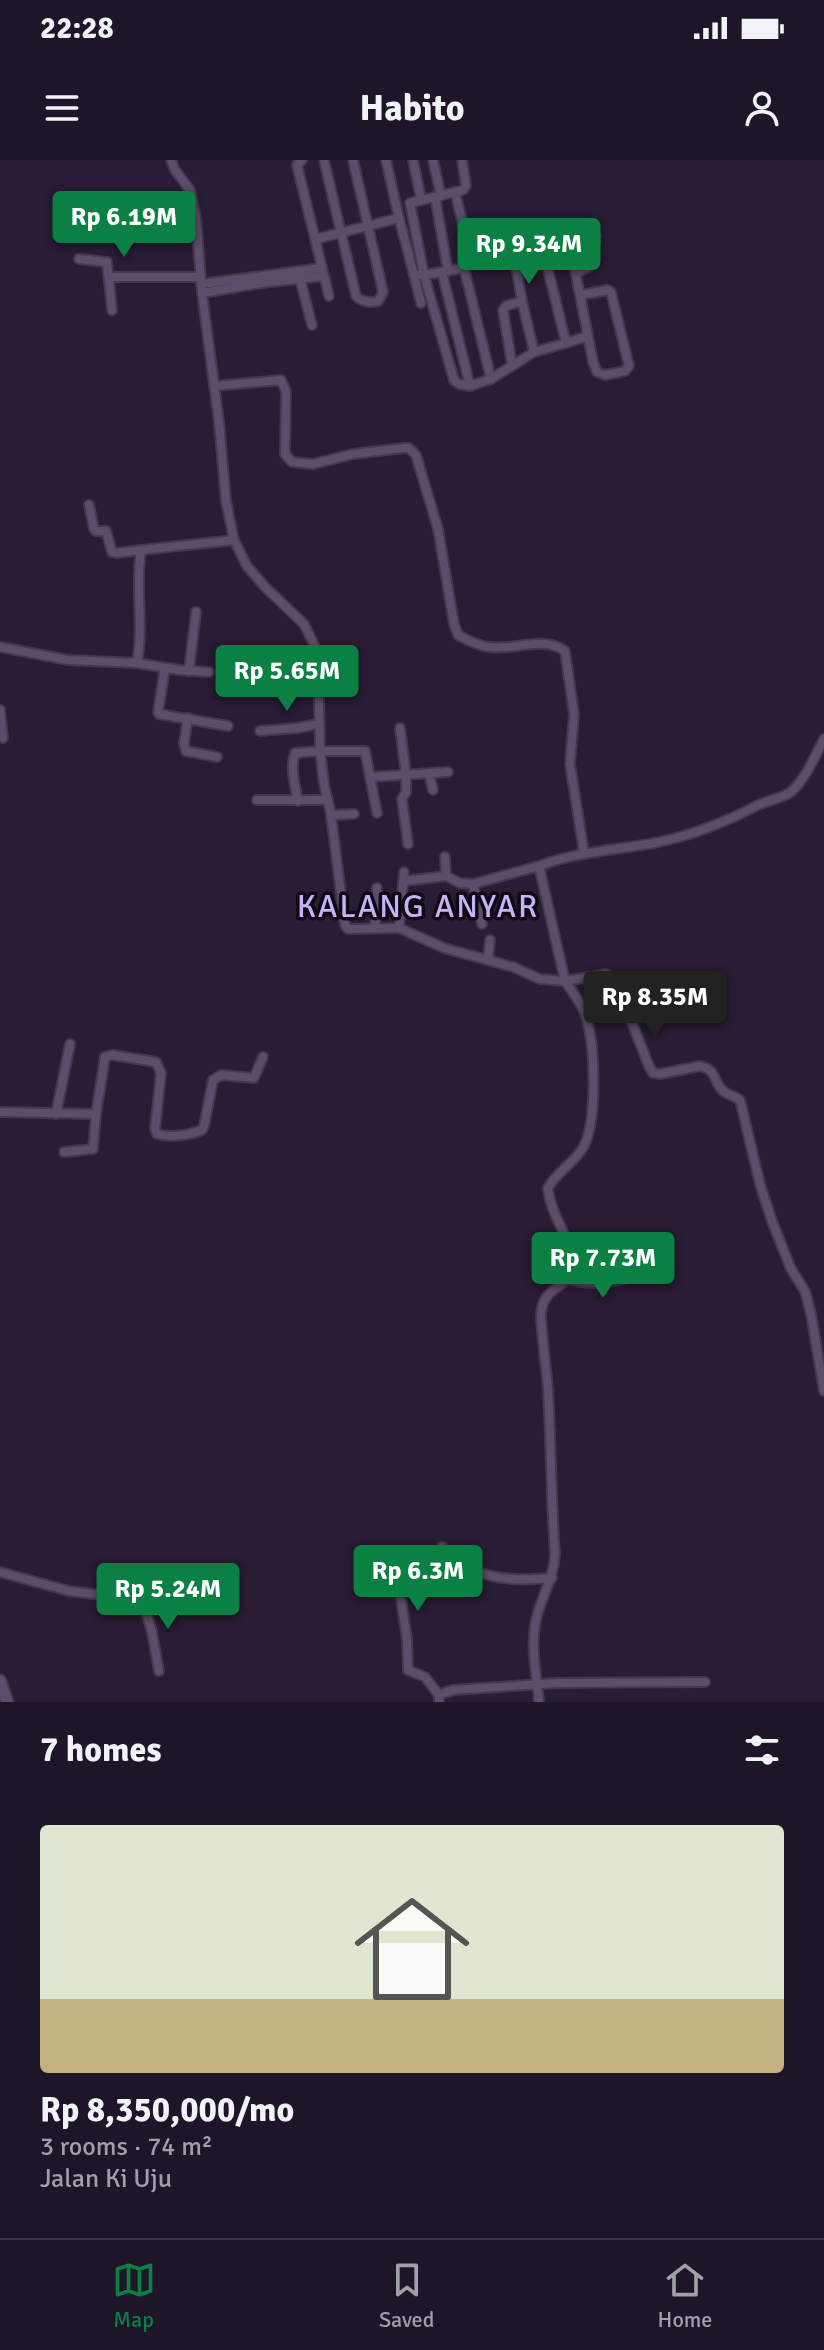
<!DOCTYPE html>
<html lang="en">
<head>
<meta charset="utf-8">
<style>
	:root { --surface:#1f1528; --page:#2c2234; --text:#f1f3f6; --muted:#a19fa8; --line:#3c3445; --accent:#0b8043 }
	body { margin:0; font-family:Signika,sans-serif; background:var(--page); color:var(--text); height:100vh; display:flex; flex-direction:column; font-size:30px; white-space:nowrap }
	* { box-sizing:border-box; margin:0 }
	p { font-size:26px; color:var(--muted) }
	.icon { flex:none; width:44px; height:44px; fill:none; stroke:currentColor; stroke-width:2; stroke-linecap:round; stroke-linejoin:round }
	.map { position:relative; height:1542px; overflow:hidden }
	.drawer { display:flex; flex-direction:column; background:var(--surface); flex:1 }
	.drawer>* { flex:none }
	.price { position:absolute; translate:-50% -68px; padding:0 18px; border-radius:8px; background:var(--accent); color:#fff; font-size:26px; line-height:52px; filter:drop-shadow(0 2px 4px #0008) }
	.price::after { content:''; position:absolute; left:50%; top:48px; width:24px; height:18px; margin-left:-12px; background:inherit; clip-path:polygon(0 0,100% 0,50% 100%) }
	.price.selected { background:#222; color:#fff }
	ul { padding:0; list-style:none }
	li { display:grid; align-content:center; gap:16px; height:424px; padding:0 40px }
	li+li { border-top:2px solid var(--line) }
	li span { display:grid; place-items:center; height:248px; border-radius:8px; color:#555 }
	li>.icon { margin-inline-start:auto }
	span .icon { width:144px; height:144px; fill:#fffc; stroke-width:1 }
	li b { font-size:34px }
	h2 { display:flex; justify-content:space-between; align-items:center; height:96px; padding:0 40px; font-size:34px }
	.status { display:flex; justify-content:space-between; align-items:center; height:56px; padding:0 40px; background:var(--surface); direction:ltr }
	.status svg { height:22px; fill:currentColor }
	header { display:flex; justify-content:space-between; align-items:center; height:104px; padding:0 40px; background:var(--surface); font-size:36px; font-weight:700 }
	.tab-bar { display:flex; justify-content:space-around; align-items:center; height:112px; border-top:2px solid var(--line); background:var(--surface); font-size:22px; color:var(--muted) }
	.tab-bar a { display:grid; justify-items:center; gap:4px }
	.tab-bar .selected { color:var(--accent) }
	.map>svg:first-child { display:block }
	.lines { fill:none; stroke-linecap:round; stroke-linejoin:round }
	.street-casing { stroke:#43384d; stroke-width:12 }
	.secondary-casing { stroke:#43384d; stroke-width:15 }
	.street { stroke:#5c4e6a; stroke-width:8 }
	.secondary { stroke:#5c4e6a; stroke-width:11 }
	.labels { text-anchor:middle; stroke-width:7; stroke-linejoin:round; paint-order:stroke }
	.quarter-label { font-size:32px; letter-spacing:2px; fill:#c7b2f9; stroke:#0f0914 }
</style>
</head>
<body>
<div class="status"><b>22:28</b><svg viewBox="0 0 49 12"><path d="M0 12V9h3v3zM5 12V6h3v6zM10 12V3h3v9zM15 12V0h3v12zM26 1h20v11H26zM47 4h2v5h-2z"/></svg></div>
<header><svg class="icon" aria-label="menu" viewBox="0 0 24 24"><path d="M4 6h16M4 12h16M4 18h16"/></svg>Habito<svg class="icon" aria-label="person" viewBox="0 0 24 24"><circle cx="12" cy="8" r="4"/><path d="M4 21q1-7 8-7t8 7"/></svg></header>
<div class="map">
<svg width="824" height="1542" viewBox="0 0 824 1542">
	<rect width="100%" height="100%" fill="#291c35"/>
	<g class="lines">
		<g class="street-casing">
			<g id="street">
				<path d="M171,0l4,10 15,20 6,28 6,75 17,129 7,79 8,39 13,26 18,21 39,37 14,29 2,98 4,33 7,31 14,110 3,4 51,-1 45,20 69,19 27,12 25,2c9,13 20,27 23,43 7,28 9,96 -4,122 -9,17 -27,25 -36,42 2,26 22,49 25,75 4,24 -32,20 -32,53 1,24 5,49 7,73 3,55 3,110 7,165 -1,24 -14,43 -19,66 -6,27 1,55 3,82"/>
				<path d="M302,0l-5,5 32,131"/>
				<path d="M324,0l32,136c5,6 15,7 22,5l5,-9 -30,-132"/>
				<path d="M386,0l13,58"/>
				<path d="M413,0l8,39"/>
				<path d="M433,0l8,36"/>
				<path d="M455,32l8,-2 3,-4 -4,-26"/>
				<path d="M435,37l13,74"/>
				<path d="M316,79l83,-21 15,57h10l40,-7 27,111 43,-27 -12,-51 -16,5 -3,4 9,55"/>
				<path d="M514,96l8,45"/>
				<path d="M79,99l28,3 5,48"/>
				<path d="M464,108l7,-10 -16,-66 -45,11 14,72 30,105 5,4 11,2"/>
				<path d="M442,112l28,114 21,-7"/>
				<path d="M576,113l13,-6 7,-31"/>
				<path d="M414,115l7,28"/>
				<path d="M110,117h90"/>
				<path d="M300,119l12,46"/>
				<path d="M201,124l120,-16"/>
				<path d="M202,133l59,-10 62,-7"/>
				<path d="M580,135l28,-5 3,2 18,74 -4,5 -20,4 -8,-3 -4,-10 -5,-26"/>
				<path d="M534,192l32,-9 -23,-94 19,-5 9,6 17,86 -22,7"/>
				<path d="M214,226l67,-6 5,11 -1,63 7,8 21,2 40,-10 51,-6h5l7,7 22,74 16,95 4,11c9,5 20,11 31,12 25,4 54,-12 76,4l9,63 -4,50 14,89"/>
				<path d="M89,345l5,24 2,2h10l6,21 5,1 24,-3"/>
				<path d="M0,487l68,13 69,3c7,-37 -2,-76 4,-113l93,-10"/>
				<path d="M137,503l42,7 30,2"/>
				<path d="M165,508l-7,44 1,2 69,12"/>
				<path d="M189,511l7,-59"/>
				<path d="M320,526l18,3 5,-1 6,-28"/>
				<path d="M0,550l3,28"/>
				<path d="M188,558l-4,25 2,8 31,6"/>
				<path d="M400,568l6,46v18l-4,7 6,45"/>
				<path d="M260,571l37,-3 21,-4"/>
				<path d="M824,579c-9,17 -18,39 -32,52 -9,8 -24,9 -34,14 -30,16 -66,30 -99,37 -40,8 -81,9 -120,24l26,115 41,-7 11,11 32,81 4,7 7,1 40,-8c18,5 12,13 22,24 5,5 13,6 18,10l20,84 12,37 19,48 14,22 6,23 13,77"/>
				<path d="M429,613l4,17"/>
				<path d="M371,617l77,-5"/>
				<path d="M257,640h71"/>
				<path d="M298,641c-3,-15 -8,-33 -3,-48l25,-2h45l12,62"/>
				<path d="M331,655l23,-1"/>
				<path d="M445,697l1,19 14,7 13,1"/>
				<path d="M404,721l42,-5"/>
				<path d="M482,764l-9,-40 66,-18"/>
				<path d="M375,768l2,-40"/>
				<path d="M399,768l5,-56"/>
				<path d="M488,800l2,-20"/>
				<path d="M0,952l96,2 9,-57 7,-2 44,7 5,11 -6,56 2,5c13,4 33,1 45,-4l2,-4 9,-46 8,-5 33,3 9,-21"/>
				<path d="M56,954l14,-70"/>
				<path d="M64,992l29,-3 3,-35"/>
				<path d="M568,1119c25,8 46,3 70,-4"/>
				<path d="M442,1387c35,34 64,34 110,31"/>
				<path d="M0,1412l69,19 58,7 29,-2 18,7"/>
				<path d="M365,1415l20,3 14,8 8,53 1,31 17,7 14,18"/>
				<path d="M142,1438l10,34 7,39"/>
				<path d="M439,1542v-7l14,-5 104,-7 148,-1"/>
			</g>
		</g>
		<g class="secondary-casing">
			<path id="secondary" d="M0,1521l7,21"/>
		</g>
		<use href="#street" class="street"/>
		<use href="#secondary" class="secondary"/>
	</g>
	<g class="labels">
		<g class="quarter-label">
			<text x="418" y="757">KALANG ANYAR</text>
		</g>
	</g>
</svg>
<b class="price" style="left:124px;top:99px">Rp 6.19M</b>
<b class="price" style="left:529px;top:126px">Rp 9.34M</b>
<b class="price" style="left:287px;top:553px">Rp 5.65M</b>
<b class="price selected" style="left:655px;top:879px">Rp 8.35M</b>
<b class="price" style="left:603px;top:1140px">Rp 7.73M</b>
<b class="price" style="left:418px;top:1453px">Rp 6.3M</b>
<b class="price" style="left:168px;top:1471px">Rp 5.24M</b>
</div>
<section class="drawer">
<h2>7 homes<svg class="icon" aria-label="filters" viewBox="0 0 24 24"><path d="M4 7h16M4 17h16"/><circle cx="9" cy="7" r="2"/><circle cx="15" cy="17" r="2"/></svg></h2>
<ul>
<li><span style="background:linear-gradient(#dfe7d0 70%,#c2b280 0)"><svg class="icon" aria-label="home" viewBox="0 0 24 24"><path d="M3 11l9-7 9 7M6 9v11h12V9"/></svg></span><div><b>Rp 8,350,000/mo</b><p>3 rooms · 74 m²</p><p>Jalan Ki Uju</p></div></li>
</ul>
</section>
<nav class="tab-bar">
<a class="selected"><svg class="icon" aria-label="map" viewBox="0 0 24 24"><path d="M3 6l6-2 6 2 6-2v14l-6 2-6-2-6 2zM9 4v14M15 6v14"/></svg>Map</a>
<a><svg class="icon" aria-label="saved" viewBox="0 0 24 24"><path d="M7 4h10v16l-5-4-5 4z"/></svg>Saved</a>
<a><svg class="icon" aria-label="home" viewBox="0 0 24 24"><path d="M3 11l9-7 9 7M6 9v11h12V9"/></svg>Home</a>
</nav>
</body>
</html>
